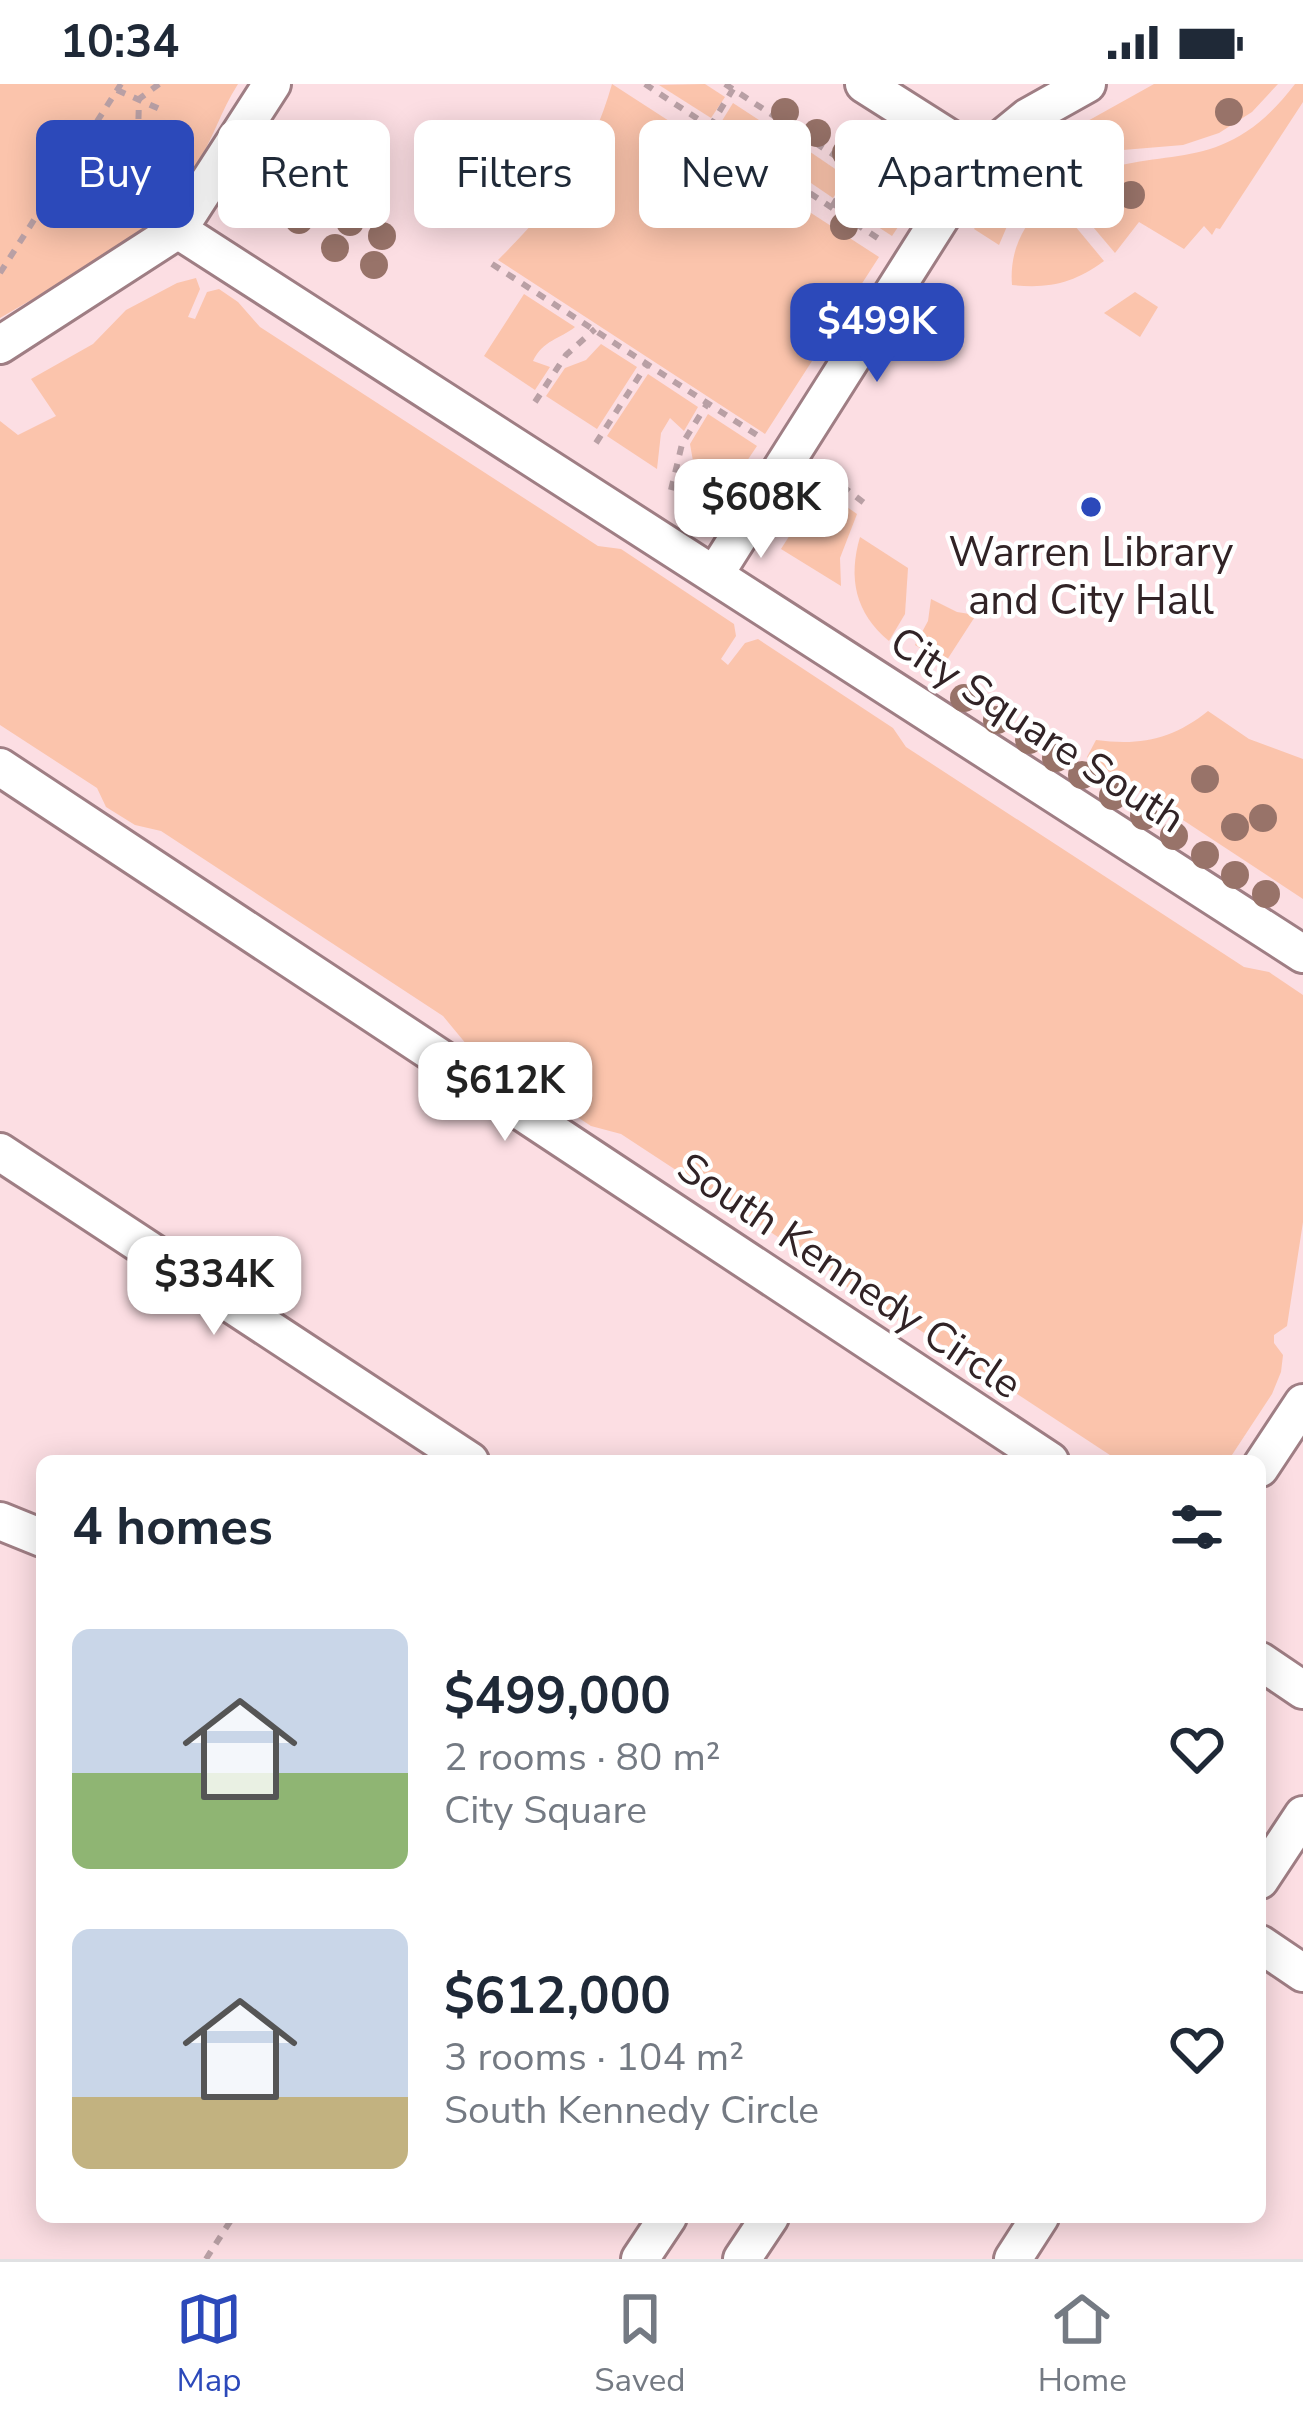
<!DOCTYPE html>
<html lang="en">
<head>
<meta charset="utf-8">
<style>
	:root { --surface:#fff; --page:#f2f2f3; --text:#1f2937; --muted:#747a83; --line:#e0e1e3; --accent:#2c49ba }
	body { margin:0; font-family:"Nunito Sans",sans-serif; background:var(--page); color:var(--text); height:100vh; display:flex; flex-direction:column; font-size:45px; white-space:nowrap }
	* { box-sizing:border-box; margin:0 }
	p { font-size:39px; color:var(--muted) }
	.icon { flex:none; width:66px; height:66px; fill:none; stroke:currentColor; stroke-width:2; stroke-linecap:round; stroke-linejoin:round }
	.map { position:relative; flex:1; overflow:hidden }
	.side { position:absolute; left:36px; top:1371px; width:1230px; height:768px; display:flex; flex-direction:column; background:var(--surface); border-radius:18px; box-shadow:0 6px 30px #0003 }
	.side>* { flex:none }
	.guide { position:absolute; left:36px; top:36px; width:1233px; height:108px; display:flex; gap:24px }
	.price { position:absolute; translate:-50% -102px; padding:0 27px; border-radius:24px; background:#fff; color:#222; font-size:39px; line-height:78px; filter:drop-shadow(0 3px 6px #0008) }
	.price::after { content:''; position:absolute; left:50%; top:72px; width:36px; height:27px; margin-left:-18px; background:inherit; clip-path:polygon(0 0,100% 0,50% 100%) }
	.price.on { background:var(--accent); color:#fff }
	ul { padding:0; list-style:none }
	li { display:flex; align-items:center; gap:36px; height:300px; padding:0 36px }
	li span { display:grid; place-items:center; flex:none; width:336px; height:240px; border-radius:18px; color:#555 }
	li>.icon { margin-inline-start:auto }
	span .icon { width:144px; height:144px; fill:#fffc; stroke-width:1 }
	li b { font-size:51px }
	h2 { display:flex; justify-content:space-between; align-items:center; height:144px; padding:0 36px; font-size:51px }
	.pill { padding:0 42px; border-radius:18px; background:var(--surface); box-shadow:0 6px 30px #0003; font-size:42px; line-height:108px }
	.pill.on { background:var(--accent); color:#fff }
	.status { display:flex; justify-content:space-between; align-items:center; height:84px; padding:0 60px; background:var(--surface); direction:ltr }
	.status svg { height:33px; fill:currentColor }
	.tabs { display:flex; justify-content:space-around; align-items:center; height:168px; border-top:3px solid var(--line); background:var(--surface); font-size:33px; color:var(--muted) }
	.tabs a { display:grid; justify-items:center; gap:6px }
	.tabs .on { color:var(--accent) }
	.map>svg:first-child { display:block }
	.green { fill:#fbc4ac }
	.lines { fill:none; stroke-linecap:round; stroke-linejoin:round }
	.minor-casing { stroke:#9f7e84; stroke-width:42 }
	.path { stroke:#b9a0a5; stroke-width:6; stroke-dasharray:9 9; stroke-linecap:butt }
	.minor { stroke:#fff; stroke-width:36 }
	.tree { fill:#987369 }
	.poi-dot { fill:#2c49ba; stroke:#fff; stroke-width:4.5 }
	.labels { text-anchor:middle; stroke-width:9; stroke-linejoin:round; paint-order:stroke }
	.poi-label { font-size:42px; fill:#312326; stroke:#fff }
	.street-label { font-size:42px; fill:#312326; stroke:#fff }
</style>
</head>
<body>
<div class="status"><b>10:34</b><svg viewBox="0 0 49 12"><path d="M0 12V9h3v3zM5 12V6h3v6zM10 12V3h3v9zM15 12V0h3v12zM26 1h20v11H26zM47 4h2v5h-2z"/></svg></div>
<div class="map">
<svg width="1303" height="2175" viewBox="0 0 1303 2175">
	<rect width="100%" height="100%" fill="#fcdee3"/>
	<g class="green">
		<path d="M0,0h238c-18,28 -25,56 -43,83l-12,2 -5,7 3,11 -46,54 -51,37 -22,4 -62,36z"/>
		<path d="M612,0l267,173 -114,177 -267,-174c56,-57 92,-98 114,-176z"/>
		<path d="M705,0l20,13 -14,21 -52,-33z"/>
		<path d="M1154,0h124l-26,28 -33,21 -36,12 -84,7 -49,24 -18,-24z"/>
		<path d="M1295,0h8v18l-83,127 -4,-1 -4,7 -8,-9 -20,23 -45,-27 -24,31 -54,-64c93,-55 154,0 234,-105z"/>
		<path d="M733,19l52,34 -13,20 -52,-33z"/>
		<path d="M797,59l50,34 -14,21 -50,-34z"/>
		<path d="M1022,77l18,23 -29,33 -12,28 -25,-16z"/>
		<path d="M857,98l49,33 -14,21 -49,-32z"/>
		<path d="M1051,113l53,64c-30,22 -55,28 -92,24 -3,-36 13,-64 39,-88z"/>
		<path d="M196,194l4,11 -12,28 7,2 12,-27 12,-3 19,13 22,25 338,219 23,3 113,75 2,12 -15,23 7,6 17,-22 13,-4 135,89 13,19 338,220 25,5 34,23v227l-16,104 -13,9v8l9,12 -2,17 -9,22 -44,67h-109l-207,-136c-34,-10 -52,-20 -73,-48l-218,-143 -30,-8 -124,-81 -24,-29 -282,-185 -26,-6 -29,-18 -9,-19 -97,-63v-304l18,14 38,-19 -25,-37 62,-35 33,-34 51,-27z"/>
		<path d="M1135,208l23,15 -18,30 -36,-24z"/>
		<path d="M524,210l51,33c-15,12 -32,13 -42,34l17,6 -15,23 -51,-34z"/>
		<path d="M601,260l36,23 -40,62 -51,-33 19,-28 21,-8z"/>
		<path d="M648,290l50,33 -14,24 -14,-13 -9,15 -4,36 -50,-33z"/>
		<path d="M708,330l49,32 -41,61 -32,-21 9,-25 -3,-17z"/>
		<path d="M820,404l37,26 -17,44 1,28 -60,-37z"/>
		<path d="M860,453l48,31 -3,46 -16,27c-34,-28 -41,-63 -29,-104z"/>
		<path d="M931,515l26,13 19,3 -31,48 -30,-18 13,-24z"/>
		<path d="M1208,627l41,28 54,20v140l-216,-142 9,-17c45,6 77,-1 112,-29z"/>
	</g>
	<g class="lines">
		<g class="minor-casing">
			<g id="minor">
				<path d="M864,0l115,73"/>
				<path d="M178,146l1125,724"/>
				<path d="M0,261l178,-115 94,-146"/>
				<path d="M715,490l264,-417 49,-40 59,-33"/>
				<path d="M0,683l1050,694"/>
				<path d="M0,1068l470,309"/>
				<path d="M1260,1384l43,-65"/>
				<path d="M0,1437l42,17"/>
				<path d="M1260,1577l43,29"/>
				<path d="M1260,1796l43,-65"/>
				<path d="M1260,1860l43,29"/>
				<path d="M640,2175l28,-42"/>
				<path d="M742,2175l28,-42"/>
				<path d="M1013,2175l27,-42"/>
			</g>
		</g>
		<g class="path">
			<path d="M159,0l-20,15 -1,37 38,30"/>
			<path d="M645,0l237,157"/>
			<path d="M725,0l184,120"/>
			<path d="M117,6l47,21"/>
			<path d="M710,43l23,-38"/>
			<path d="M772,83l23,-37"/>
			<path d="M832,123l23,-39"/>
			<path d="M492,180l268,173"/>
			<path d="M0,189l121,-189"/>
			<path d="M535,318l31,-47 29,-26"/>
			<path d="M596,359l51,-79"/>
			<path d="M842,402l26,20"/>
			<path d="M671,406l11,-46 25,-40"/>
			<path d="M206,2175l27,-42"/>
		</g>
		<use href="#minor" class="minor"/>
	</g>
	<g class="tree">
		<circle cx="785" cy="28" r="14"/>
		<circle cx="1229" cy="28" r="14"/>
		<circle cx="817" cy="49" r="14"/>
		<circle cx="721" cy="62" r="14"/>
		<circle cx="846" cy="69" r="14"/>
		<circle cx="750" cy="81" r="14"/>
		<circle cx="305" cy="85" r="14"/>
		<circle cx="878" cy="90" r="14"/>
		<circle cx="278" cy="97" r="14"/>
		<circle cx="782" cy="100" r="14"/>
		<circle cx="908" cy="110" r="14"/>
		<circle cx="1131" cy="111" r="14"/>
		<circle cx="1099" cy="113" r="14"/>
		<circle cx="323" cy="117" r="14"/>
		<circle cx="299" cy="136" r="14"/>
		<circle cx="350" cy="138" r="14"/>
		<circle cx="844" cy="142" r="14"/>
		<circle cx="382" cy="152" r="14"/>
		<circle cx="335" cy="164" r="14"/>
		<circle cx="374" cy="181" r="14"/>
		<circle cx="964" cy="614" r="14"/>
		<circle cx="997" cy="636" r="14"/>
		<circle cx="1029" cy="656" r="14"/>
		<circle cx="1056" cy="674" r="14"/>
		<circle cx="1082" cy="691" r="14"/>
		<circle cx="1205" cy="695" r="14"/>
		<circle cx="1113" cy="712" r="14"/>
		<circle cx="1144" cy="732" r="14"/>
		<circle cx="1263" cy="734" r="14"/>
		<circle cx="1235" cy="743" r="14"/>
		<circle cx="1174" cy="752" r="14"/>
		<circle cx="1205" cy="771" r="14"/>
		<circle cx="1235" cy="791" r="14"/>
		<circle cx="1266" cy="810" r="14"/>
	</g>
	<circle class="poi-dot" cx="1091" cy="423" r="12"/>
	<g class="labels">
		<g class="poi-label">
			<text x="1091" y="482">Warren Library<tspan x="1091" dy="48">and City Hall</tspan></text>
		</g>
		<g class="street-label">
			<text transform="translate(1038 645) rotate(33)" y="15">City Square South</text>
			<text transform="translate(850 1191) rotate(34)" y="15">South Kennedy Circle</text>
		</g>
	</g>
</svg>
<b class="price on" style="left:877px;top:301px">$499K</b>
<b class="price" style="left:761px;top:477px">$608K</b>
<b class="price" style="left:505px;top:1060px">$612K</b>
<b class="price" style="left:214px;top:1254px">$334K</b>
<div class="guide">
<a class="pill on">Buy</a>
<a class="pill">Rent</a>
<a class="pill">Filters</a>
<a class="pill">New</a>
<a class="pill">Apartment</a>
</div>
<section class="side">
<h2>4 homes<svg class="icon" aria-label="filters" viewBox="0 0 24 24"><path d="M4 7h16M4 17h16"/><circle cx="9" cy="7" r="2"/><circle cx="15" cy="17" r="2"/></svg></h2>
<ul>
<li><span style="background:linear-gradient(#c9d6e8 60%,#8fb573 0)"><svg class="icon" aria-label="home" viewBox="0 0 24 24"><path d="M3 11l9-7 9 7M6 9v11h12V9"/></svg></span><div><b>$499,000</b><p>2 rooms · 80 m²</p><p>City Square</p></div><svg class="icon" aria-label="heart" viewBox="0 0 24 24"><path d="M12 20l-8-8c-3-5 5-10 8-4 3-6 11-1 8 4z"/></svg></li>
<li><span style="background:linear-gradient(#c9d6e8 70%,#c2b280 0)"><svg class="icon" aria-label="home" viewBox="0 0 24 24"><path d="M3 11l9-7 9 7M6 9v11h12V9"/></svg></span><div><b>$612,000</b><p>3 rooms · 104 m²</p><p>South Kennedy Circle</p></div><svg class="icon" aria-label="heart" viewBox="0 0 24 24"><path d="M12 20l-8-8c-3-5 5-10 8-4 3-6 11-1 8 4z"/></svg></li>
</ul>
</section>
</div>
<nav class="tabs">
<a class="on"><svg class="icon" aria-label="map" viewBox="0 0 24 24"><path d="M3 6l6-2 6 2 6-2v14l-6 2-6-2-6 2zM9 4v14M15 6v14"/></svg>Map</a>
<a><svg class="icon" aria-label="saved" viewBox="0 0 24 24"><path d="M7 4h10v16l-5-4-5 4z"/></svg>Saved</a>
<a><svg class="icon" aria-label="home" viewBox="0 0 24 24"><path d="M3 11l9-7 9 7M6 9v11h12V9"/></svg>Home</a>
</nav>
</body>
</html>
